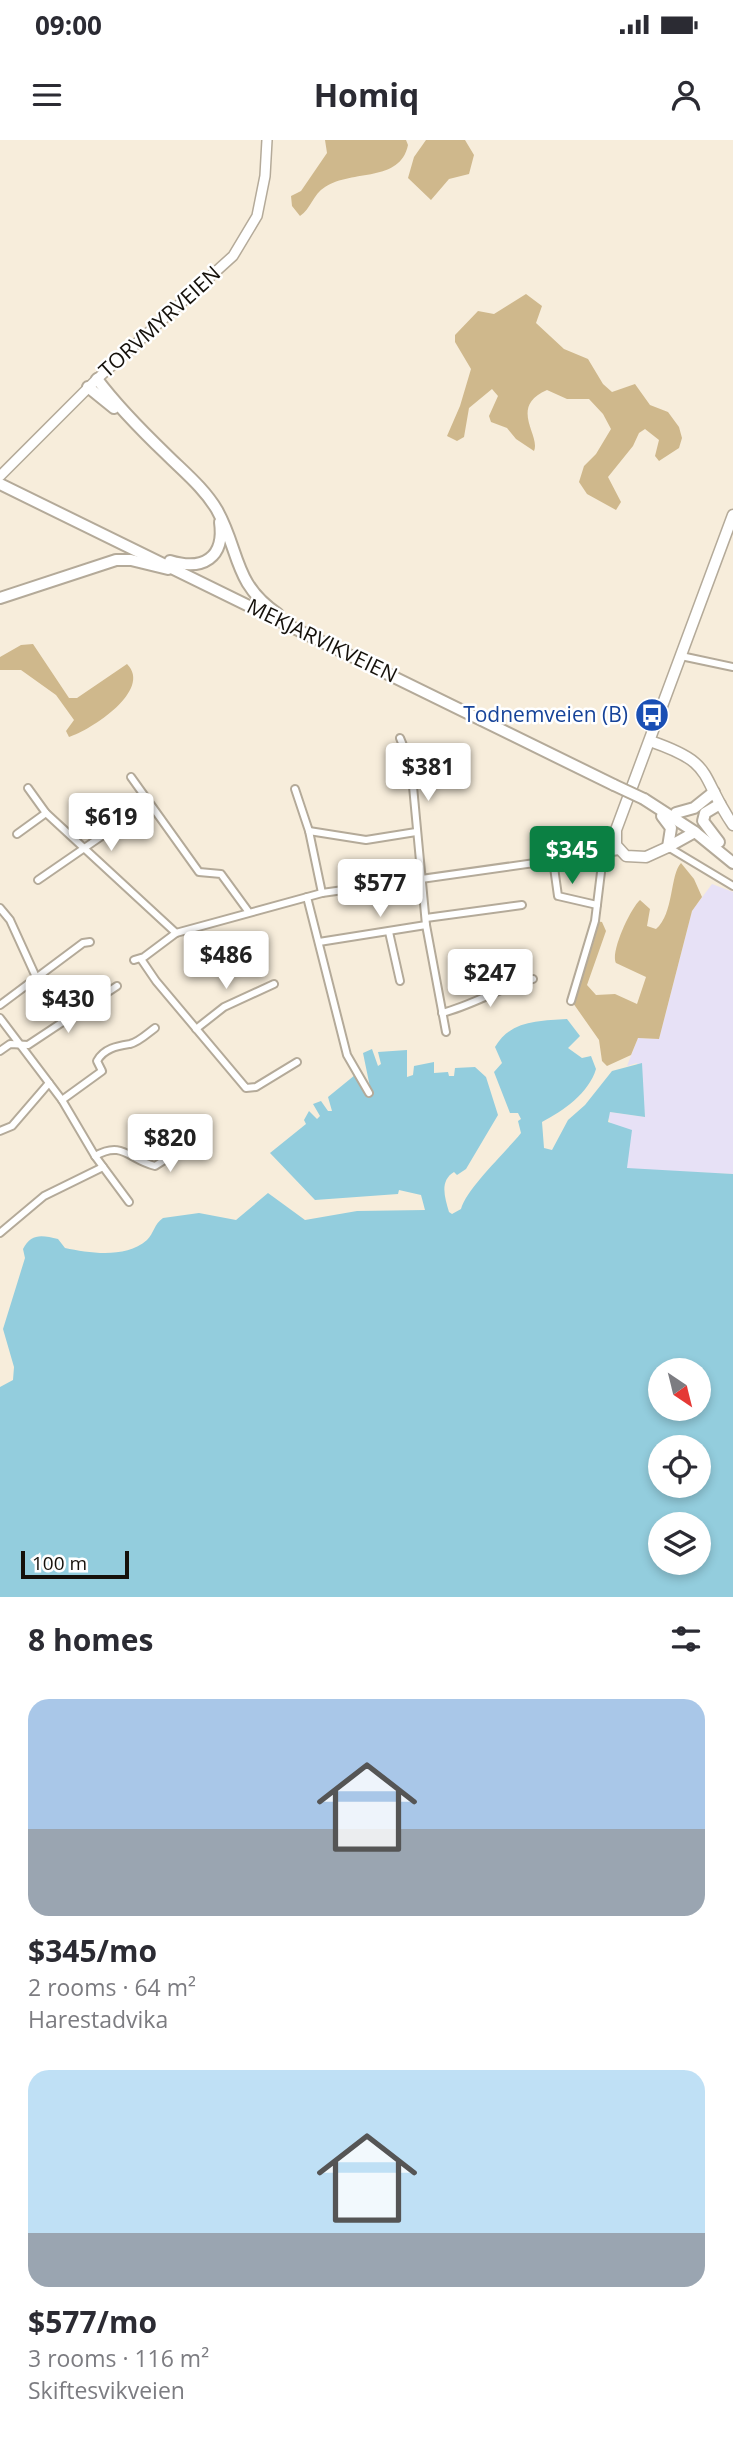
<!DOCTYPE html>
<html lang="en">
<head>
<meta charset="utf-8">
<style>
	:root { --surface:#fff; --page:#f7f7f7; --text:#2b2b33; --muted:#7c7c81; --accent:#0b8043 }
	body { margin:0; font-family:"Open Sans",sans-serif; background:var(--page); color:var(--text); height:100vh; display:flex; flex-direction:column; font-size:26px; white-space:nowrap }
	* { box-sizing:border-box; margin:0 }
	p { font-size:23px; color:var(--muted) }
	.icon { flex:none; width:38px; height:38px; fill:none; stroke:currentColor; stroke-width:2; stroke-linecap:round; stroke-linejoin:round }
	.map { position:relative; height:1457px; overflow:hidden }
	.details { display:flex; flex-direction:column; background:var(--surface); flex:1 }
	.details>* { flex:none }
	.needle { width:46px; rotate:145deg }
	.controls { position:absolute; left:648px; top:1218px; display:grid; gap:14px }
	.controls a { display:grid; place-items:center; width:63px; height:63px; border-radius:50%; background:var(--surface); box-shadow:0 4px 10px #0003; font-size:35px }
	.scale { position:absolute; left:21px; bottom:18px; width:108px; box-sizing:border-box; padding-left:7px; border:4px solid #15110b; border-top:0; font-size:19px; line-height:24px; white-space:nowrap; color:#15110b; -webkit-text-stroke:5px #fff; paint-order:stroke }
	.price { position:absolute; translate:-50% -60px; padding:0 16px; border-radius:7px; background:#fff; color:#222; font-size:23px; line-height:46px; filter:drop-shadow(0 2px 4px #0008) }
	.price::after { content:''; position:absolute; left:50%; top:42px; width:21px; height:16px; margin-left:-10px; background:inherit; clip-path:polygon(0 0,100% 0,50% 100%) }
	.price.current { background:var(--accent); color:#fff }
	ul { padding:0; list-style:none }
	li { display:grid; align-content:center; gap:14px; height:371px; padding:0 28px }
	li span { display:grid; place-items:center; height:217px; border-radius:21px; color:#555 }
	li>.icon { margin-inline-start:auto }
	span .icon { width:126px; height:126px; fill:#fffc; stroke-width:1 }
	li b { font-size:30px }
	h2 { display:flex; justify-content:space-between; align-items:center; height:84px; padding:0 28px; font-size:30px }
	.status { display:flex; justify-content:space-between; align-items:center; height:49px; padding:0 35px; background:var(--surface); direction:ltr }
	.status svg { height:19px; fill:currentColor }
	header { display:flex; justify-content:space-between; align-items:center; height:91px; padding:0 28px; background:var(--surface); font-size:32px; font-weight:700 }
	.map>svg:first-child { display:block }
	.industrial { fill:#e7e1f6 }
	.forest { fill:#cfb88c }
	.water { fill:#93cddd; fill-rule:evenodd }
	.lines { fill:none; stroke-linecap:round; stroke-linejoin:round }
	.minor-casing { stroke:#b4aa99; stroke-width:10 }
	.secondary-casing { stroke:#b4aa99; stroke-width:12 }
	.primary-casing { stroke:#b4aa99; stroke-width:13 }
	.trunk-casing { stroke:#b4aa99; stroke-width:14 }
	.minor { stroke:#fff; stroke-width:6 }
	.secondary { stroke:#fff; stroke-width:9 }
	.primary { stroke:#fff; stroke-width:10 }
	.trunk { stroke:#fff; stroke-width:10 }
	.trunk-bridge-casing { stroke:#b4aa99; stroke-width:14; stroke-linecap:butt }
	.trunk-bridge { stroke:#fff; stroke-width:10 }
	.labels { text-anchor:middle; stroke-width:5; stroke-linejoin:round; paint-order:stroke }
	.street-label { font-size:21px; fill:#15110b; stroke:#fff }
	.transit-label { font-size:21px; fill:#164399; stroke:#fff; text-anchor:end }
</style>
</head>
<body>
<div class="status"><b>09:00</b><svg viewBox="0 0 49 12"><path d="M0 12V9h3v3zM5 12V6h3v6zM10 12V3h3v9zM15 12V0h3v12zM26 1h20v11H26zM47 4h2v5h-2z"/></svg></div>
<header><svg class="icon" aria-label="menu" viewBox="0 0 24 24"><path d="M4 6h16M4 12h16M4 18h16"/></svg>Homiq<svg class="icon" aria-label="person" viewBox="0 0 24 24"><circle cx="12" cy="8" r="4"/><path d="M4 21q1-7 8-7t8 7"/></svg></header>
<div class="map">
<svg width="733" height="1457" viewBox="0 0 733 1457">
	<rect width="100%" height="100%" fill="#f7eddb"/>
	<path class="industrial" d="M712,744l21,8v282l-106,-5 -19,-53 2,-4 35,5 -8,-54 -10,3 11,-28 21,1 33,-128z"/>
	<g class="forest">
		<path d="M325,0h81l2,5c-8,38 -55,24 -83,42 -12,7 -14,22 -25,29l-8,-10 -1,-10 10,-5 26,-38z"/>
		<path d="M426,0h39l9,15 -5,19 -20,5 -18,21 -23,-22 6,-21z"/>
		<path d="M526,154l16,12 -6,17 28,26 24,10 15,25 9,8 23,-8 15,21 18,7 11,15 3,11 -3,10 -20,13 -4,-5 4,-16 -14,-11 -6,4 -6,13 -25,31 13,25 -5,8 -29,-16 -8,-12 5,-16 12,-12 15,-25 -8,-15 -14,-15h-22l-20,-9c-39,17 -6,45 -13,61l-18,-12 -9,-11 -16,-6 -2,-6 9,-20 -6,-7 -23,19 -5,29 -7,4 -10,-5 13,-30 11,-37 -16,-27v-7l23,-24 16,3z"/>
		<path d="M33,504l36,54h8l50,-34c26,26 -36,66 -58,73l-3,-6 8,-11 -18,-25 -35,-25h-21v-13l21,-12z"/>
		<path d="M681,723l13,16 8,18 -10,14 -33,128 -21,-1 -7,17 -24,11 -5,-5 -3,-21 -26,-37 21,-63 2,-19 6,1 4,9 -19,54 9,10 19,-1 22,10 9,-27 -30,-14c-6,-10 14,-54 24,-63l10,9 -3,17 9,3c18,-15 14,-55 25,-66z"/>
	</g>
	<path class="water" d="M567,879l13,17 -12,12 14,10 9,-2 5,13c-7,24 -33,42 -54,53l2,26 8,2 16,-30 17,-15 27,-34 30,-8 3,54 -35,-5 -2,10 24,8 -5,38 106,6v423h-733v-210l13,-7 1,-13 -11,-38 22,-71 -2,-9c8,-16 19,-14 35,-10l7,9c25,5 60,11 82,-8 7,-7 7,-16 16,-22l36,-5 37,7 32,-27 37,27 52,-9 68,-1 -4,-15 -22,-5 -1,4 -83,6 -45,-47 36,-29 -2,-4 5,-9 8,8 3,-3 -7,-12 8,-3 7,10h4l-4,-14 27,-22 10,19 6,-2 -8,-39 9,-4 6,17 3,-2 -3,-12 29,-2v27l6,-2 1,-9 20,-4v11l14,-1 1,4h5l1,-8 20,-1 11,10 12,38 -32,54 -9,6 -3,-3c-15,9 -9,26 -5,40l3,2 9,-5c6,-21 44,-56 60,-76l-3,-12 3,-2 -3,-6h-8l-16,-41 8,-9 -7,-16c16,-27 44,-26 72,-28zM660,1230h38v39h-38zM660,1307h38v39h-38zM660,1384h38v39h-38z"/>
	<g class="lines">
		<g class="minor-casing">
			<g id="minor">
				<path d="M681,516l52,11"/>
				<path d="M400,598l11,27 15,160 20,107"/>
				<path d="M131,637l68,95 22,2 27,37"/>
				<path d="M28,648l18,25 130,120"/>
				<path d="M295,649l14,42 13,62"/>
				<path d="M122,686l29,-19"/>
				<path d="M309,691l57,9 50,-8"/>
				<path d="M17,694l29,-21"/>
				<path d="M668,707l65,39"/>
				<path d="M593,714l23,-9"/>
				<path d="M553,720l5,36 39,9"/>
				<path d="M38,740l74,-51"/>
				<path d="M307,757l40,158 22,38"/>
				<path d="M0,768l10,12 26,57"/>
				<path d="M426,778l96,-13"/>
				<path d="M389,792l11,49"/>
				<path d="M319,802l107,-17"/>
				<path d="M141,819l15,22 90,107 10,-1 41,-25"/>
				<path d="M134,820l10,-3 32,-24 146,-40 297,-42"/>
				<path d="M571,861l24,-80 7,-57"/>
				<path d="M0,865l83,-62 7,-1"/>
				<path d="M442,873c32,-8 58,-26 91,-34"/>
				<path d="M0,878l62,82 33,56 34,46"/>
				<path d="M196,889l28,-22 50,-23"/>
				<path d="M0,911l10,-7 18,1 89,-59"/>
				<path d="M62,960l40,-29 -5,-10c7,-13 21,-15 33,-17 9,-2 18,-11 25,-16"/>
				<path d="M0,991l12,-5 37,-43"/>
				<path d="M95,1016c28,-16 34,4 60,10l38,-24 1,-5 -7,-10"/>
				<path d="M0,1093l44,-37 59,-29"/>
			</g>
		</g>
		<g class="secondary-casing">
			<path id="secondary" d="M0,336l97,-97 136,-123 24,-40 8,-40 2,-36"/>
		</g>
		<g class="primary-casing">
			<g id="primary">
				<path d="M650,601c67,23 48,33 83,84"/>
				<path d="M668,707l-22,10 -20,-1 -10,-11v-15l117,-315"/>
			</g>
		</g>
		<g class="trunk-casing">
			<g id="trunk">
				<path d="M97,239c21,28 44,51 69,75 18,18 38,34 51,56 23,41 16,74 61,104"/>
				<path d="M88,247l26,21"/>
				<path d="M0,344l614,301"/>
				<path d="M170,421c33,10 55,-3 50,-39"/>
				<path d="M0,458l116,-38h15l37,9"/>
				<path d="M644,659l51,33 38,31"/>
				<path d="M676,673l18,-5 20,-16"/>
				<path d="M662,676l9,12 -3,19"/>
				<path d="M719,702l-16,-21 2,-8 15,-9"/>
				<path d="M668,707l27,-15"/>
			</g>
		</g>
		<use href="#minor" class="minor"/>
		<use href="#secondary" class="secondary"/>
		<use href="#primary" class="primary"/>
		<use href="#trunk" class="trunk"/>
		<g class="trunk-bridge-casing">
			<path id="trunk-bridge" d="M614,645l30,14"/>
		</g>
		<use href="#trunk-bridge" class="trunk-bridge"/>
	</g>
	<defs>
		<g id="bus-disc" transform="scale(1.75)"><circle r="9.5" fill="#1a4fb4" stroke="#fff"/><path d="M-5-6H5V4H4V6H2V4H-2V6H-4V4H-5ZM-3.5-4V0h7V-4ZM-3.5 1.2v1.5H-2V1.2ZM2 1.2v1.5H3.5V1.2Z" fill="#fff"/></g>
	</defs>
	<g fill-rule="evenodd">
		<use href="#bus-disc" x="652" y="575"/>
	</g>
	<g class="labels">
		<g class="street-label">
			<text transform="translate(160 182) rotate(-42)" y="7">TORVMYRVEIEN</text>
			<text transform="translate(322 501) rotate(26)" y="7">MEKJARVIKVEIEN</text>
		</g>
		<g class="transit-label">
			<text x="628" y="582">Todnemveien (B)</text>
		</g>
	</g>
</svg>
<div class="controls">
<a><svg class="needle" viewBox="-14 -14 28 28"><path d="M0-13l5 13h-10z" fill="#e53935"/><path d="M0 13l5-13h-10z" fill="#7c7c81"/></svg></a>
<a><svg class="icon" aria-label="locate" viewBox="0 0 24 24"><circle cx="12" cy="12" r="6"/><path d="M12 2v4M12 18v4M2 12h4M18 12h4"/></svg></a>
<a><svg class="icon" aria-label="layers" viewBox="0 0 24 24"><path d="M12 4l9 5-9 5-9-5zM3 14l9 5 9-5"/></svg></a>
</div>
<div class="scale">100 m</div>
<b class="price" style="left:428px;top:663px">$381</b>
<b class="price" style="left:111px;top:713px">$619</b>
<b class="price current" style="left:572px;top:746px">$345</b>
<b class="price" style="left:380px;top:779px">$577</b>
<b class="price" style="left:226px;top:851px">$486</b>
<b class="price" style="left:490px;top:869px">$247</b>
<b class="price" style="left:68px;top:895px">$430</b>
<b class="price" style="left:170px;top:1034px">$820</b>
</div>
<section class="details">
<h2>8 homes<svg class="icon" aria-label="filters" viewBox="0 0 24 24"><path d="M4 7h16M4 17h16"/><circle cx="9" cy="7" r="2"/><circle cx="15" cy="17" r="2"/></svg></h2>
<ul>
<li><span style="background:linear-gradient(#a9c7e8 60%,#9aa5b1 0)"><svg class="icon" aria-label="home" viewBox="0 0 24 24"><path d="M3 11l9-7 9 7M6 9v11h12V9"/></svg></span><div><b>$345/mo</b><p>2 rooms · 64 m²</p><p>Harestadvika</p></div></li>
<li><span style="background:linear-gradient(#bfe0f5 75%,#9aa5b1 0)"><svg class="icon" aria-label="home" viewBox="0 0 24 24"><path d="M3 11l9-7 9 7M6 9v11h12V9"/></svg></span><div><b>$577/mo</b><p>3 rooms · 116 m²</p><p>Skiftesvikveien</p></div></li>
</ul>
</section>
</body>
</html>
